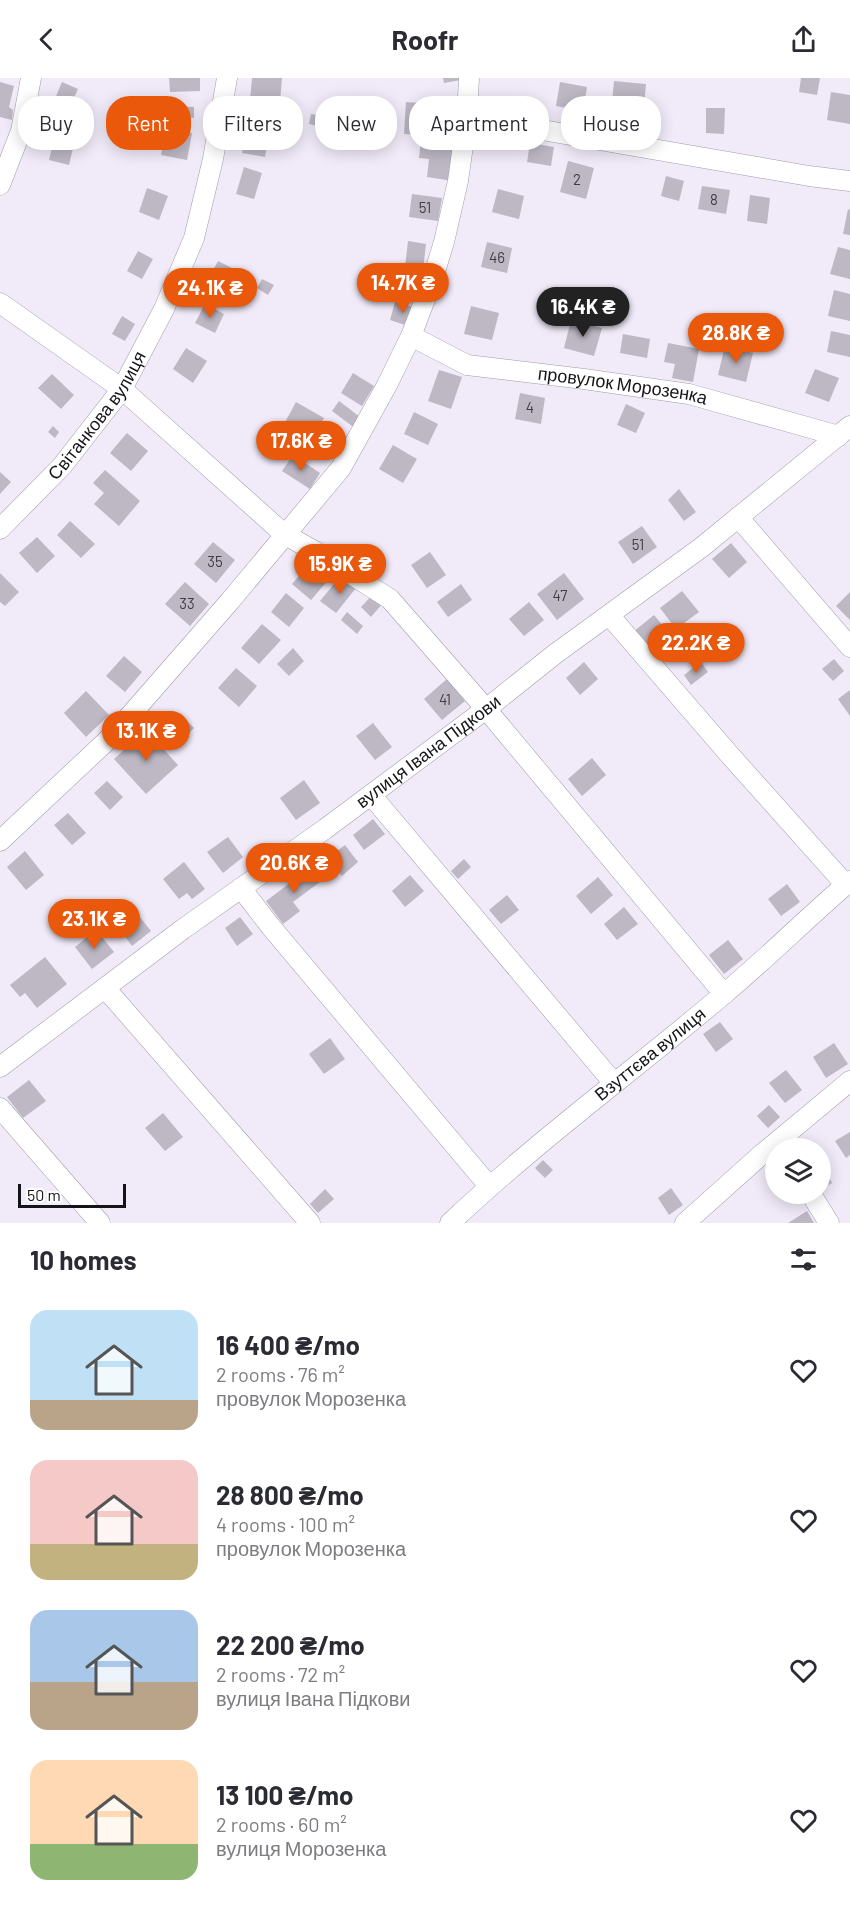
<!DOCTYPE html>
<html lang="en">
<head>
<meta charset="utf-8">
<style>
	:root { --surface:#fff; --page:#f2f2f3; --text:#2b2b33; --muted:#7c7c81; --accent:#ea580c }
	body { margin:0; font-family:Barlow,sans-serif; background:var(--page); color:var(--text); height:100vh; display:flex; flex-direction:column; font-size:22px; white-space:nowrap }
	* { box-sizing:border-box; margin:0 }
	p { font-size:20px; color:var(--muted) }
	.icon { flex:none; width:33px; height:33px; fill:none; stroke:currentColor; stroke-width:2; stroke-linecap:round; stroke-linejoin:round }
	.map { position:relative; height:1145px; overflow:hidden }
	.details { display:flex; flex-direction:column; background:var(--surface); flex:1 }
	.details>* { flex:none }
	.banner { position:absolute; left:18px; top:18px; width:814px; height:54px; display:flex; gap:12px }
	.fabs { position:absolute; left:765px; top:1060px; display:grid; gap:12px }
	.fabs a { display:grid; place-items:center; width:66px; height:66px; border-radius:50%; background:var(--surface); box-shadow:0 3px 15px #0003; font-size:30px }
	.scale { position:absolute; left:18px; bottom:15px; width:108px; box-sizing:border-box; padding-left:6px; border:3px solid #161418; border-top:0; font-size:16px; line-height:21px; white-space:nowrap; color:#161418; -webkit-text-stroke:4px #fff; paint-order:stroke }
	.price { position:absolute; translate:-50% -51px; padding:0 14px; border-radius:21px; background:var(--accent); color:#fff; font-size:20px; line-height:39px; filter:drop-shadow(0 2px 3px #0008) }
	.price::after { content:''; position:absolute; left:50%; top:36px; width:18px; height:14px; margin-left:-9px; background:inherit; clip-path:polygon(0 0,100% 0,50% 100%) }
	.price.current { background:#222; color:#fff }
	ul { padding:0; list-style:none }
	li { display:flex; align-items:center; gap:18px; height:150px; padding:0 30px }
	li span { display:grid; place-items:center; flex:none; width:168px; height:120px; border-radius:18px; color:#555 }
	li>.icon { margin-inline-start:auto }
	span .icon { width:72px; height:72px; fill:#fffc; stroke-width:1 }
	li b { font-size:26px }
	h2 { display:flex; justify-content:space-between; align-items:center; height:72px; padding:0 30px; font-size:26px }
	.chip { padding:0 21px; border-radius:24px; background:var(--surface); box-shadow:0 3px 15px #0003; font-size:21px; line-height:54px }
	.chip.current { background:var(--accent); color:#fff }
	header { display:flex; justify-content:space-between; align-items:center; height:78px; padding:0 30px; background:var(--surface); font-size:27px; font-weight:700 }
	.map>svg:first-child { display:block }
	.building { fill:#bdb8c4 }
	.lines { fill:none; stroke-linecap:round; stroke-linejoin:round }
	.minor-casing { stroke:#a09ba8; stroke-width:21 }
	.minor { stroke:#fff; stroke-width:20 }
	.labels { text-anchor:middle; stroke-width:5; stroke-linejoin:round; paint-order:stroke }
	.number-label { font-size:15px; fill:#403d43 }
	.street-label { font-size:18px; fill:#161418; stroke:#fff }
</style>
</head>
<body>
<header><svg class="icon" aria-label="back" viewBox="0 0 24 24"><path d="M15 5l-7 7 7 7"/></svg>Roofr<svg class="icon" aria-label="share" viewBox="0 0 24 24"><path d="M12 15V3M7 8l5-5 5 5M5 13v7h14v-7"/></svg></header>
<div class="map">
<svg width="850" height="1145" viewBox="0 0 850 1145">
	<rect width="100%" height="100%" fill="#f1ebf9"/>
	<g class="building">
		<path d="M169,0h31v13l-30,1z"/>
		<path d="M252,0h30l-2,25 -30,-3z"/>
		<path d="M443,0h22l1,1 -22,4z"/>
		<path d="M801,0h19l-3,17 -18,-3z"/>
		<path d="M614,3l32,3 -4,43 -18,-2 1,-9 -14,-2z"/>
		<path d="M0,4l14,4 -5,21 4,3 -1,10 -12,-3z"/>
		<path d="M62,4l16,7 -8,18 -16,-6z"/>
		<path d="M560,4l27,5 -4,24 -27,-5z"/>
		<path d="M831,14l19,3v29l-23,-4z"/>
		<path d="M406,24l29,2 -2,32 -29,-2z"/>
		<path d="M169,28l25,1v11l-26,-2z"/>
		<path d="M706,30h19l-1,26 -18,-1z"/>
		<path d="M311,36l18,3 -2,11 -18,-4z"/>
		<path d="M247,44l23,4 -5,31 -23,-4z"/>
		<path d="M57,49l20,4 -8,34 -20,-5z"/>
		<path d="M166,50l26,5 -5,27 -26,-5z"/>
		<path d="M421,61l37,5 -5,37 -26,-4 2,-18 -10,-1z"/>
		<path d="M530,65l24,4 -3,19 -24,-4z"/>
		<path d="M568,83l26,7 -8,31 -26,-7z"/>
		<path d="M244,89l18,6 -8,26 -18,-5z"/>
		<path d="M666,98l18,5 -5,20 -18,-5z"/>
		<path d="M702,108l28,4 -4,24 -28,-5z"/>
		<path d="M147,110l21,8 -9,24 -20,-8z"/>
		<path d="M498,111l26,7 -5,23 -27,-7z"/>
		<path d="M412,116l30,4 -4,23 -29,-4z"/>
		<path d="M750,117l20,3 -3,26 -20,-3z"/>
		<path d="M848,131l2,1v25l-7,-1z"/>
		<path d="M408,163l18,3 -3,26 -18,-3z"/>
		<path d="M487,164l25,6 -5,25 -26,-6z"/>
		<path d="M838,169l12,3v29l-20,-5z"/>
		<path d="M138,173l15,8 -11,20 -15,-8z"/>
		<path d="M218,183l22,11 -11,21 -22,-11z"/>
		<path d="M262,201l12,6 -6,10 -11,-7z"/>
		<path d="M834,212l16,4v27l-22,-5z"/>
		<path d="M395,224l21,6 -5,19 -21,-7z"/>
		<path d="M205,226l19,10 -9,19 -20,-10z"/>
		<path d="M471,228l28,7 -7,27 -28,-6z"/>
		<path d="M122,238l13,8 -10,17 -13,-7z"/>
		<path d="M571,242l31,8 -8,28 -30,-8z"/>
		<path d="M831,253l19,4v22l-23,-5z"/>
		<path d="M623,256l27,5 -3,19 -27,-5z"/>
		<path d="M668,265l31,6 -6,33 -21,-4 3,-14 -11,-2z"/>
		<path d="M725,268l28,7 -7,29 -28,-7z"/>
		<path d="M186,270l21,13 -14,22 -20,-14z"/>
		<path d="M815,291l24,9 -10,24 -24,-9z"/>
		<path d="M439,292l23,7 -11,32 -23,-8z"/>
		<path d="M353,295l21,13 -12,20 -21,-13z"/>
		<path d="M52,296l22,21 -13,14 -23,-21z"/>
		<path d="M520,315l25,5 -4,26 -26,-5z"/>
		<path d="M339,323l21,16 -4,12 -24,-18z"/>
		<path d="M296,324l28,16 -19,33 -27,-16z"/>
		<path d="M626,326l19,9 -9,20 -19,-8z"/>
		<path d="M414,334l24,12 -10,21 -24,-11z"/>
		<path d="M53,348l6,6 -4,6 -7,-6z"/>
		<path d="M127,355l21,18 -17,20 -21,-18z"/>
		<path d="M339,355l12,7 -10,18 -12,-7z"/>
		<path d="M393,367l24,14 -14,24 -24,-14z"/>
		<path d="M293,377l27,18 -10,16 -28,-18z"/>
		<path d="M105,392l35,31 -21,25 -25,-22 10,-11 -11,-10z"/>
		<path d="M0,394l11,10 -11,12z"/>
		<path d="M679,411l17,23 -12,9 -16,-21z"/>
		<path d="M70,443l25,23 -14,14 -24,-23z"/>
		<path d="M642,448l15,21 -24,17 -15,-22z"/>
		<path d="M37,459l18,19 -18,17 -18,-20z"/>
		<path d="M213,464l22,18 -19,23 -22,-19z"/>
		<path d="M731,465l16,19 -18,16 -17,-19z"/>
		<path d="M430,474l16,23 -19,13 -16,-23z"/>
		<path d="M310,485l19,16 -18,21 -19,-16z"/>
		<path d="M0,495l19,19 -14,14 -5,-4z"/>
		<path d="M564,495l20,26 -27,21 -20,-26z"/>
		<path d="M351,498l9,7 -24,30 -16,-12 14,-17 7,5z"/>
		<path d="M185,504l24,22 -19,22 -25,-22z"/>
		<path d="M461,506l11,16 -24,17 -11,-15z"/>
		<path d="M682,513l17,21 -23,17 -16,-21z"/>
		<path d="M850,514v28l-14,-14z"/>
		<path d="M286,515l18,15 -15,19 -18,-15z"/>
		<path d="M374,515l10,9 -13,15 -10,-10z"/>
		<path d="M529,524l15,18 -20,16 -15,-17z"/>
		<path d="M347,534l16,14 -6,8 -16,-14z"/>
		<path d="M654,537l17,20 -21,17 -17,-20z"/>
		<path d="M262,546l19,16 -22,24 -18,-16z"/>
		<path d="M293,570l11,13 -15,15 -12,-12z"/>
		<path d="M124,578l18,16 -17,20 -19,-16z"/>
		<path d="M834,581l10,12 -11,10 -11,-12z"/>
		<path d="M584,584l14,17 -18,16 -14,-17z"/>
		<path d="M701,584l7,10 -17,13 -7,-10z"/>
		<path d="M236,590l21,18 -18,21 -21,-19z"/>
		<path d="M447,601l18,22 -23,19 -18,-21z"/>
		<path d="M850,612v26l-12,-17z"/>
		<path d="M86,613l23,24 -23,22 -22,-24z"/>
		<path d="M179,635l15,15 -11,11 -15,-15z"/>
		<path d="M373,645l19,24 -17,13 -19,-24z"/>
		<path d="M146,652l32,35 -32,29 -32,-35z"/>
		<path d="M592,680l14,17 -24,21 -14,-17z"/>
		<path d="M304,702l16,23 -24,17 -16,-22z"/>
		<path d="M107,703l16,16 -13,13 -16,-17z"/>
		<path d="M68,735l18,20 -14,12 -18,-20z"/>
		<path d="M373,741l12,15 -21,16 -11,-15z"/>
		<path d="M228,759l15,20 -20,16 -16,-21z"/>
		<path d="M345,767l13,17 -16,14 -14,-18z"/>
		<path d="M25,773l19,24 -18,15 -19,-23z"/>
		<path d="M464,781l7,8 -13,12 -7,-8z"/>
		<path d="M184,784l21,27 -13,10 -5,-6 -8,6 -16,-20z"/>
		<path d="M314,787l10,14 -31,23 7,9 -17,13 -17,-23z"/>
		<path d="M410,797l14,16 -19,16 -13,-16z"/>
		<path d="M598,799l15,18 -22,19 -15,-18z"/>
		<path d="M787,806l13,18 -19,14 -13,-17z"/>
		<path d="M507,817l12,15 -18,14 -12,-14z"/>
		<path d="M624,829l14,17 -21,16 -13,-16z"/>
		<path d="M139,838l12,15 -19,15 -12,-16z"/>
		<path d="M240,839l13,17 -16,12 -12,-18z"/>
		<path d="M96,852l18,22 -22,17 -17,-22z"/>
		<path d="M728,862l15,19 -19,15 -15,-19z"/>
		<path d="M45,879l22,27 -30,24 -12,-15 -5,4 -10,-12z"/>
		<path d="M720,944l13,17 -17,13 -13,-18z"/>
		<path d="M330,960l15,21 -21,15 -15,-20z"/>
		<path d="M834,965l14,21 -22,14 -13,-21z"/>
		<path d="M786,992l16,20 -17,13 -16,-20z"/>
		<path d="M29,1002l17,21 -23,17 -16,-21z"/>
		<path d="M769,1027l11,12 -12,11 -11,-12z"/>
		<path d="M163,1035l20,24 -18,14 -20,-23z"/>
		<path d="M850,1054v23l-4,3 -11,-17z"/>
		<path d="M543,1082l10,10 -8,8 -10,-10z"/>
		<path d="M823,1088l9,17 -12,7v-23z"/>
		<path d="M671,1110l12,17 -14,10 -11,-17z"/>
		<path d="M325,1111l9,10 -16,14 -8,-9z"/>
		<path d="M807,1133l7,12h-26z"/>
	</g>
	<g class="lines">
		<g class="minor-casing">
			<g id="minor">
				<path d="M467,39l342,59 41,5"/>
				<path d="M0,107l21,-54 10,-53"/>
				<path d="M0,225l122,86 162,145 32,18 74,47 96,110 238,285"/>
				<path id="s1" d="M411,258l56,29 117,14 105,15 150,42"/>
				<path d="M738,439l112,130"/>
				<path id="s2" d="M0,451l62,-63 60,-77 42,-80 30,-71 19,-79 14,-81"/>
				<path d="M609,537l119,138 118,132"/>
				<path d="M371,717l242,287"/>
				<path d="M0,763l113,-106 117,-134 111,-133 46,-83 24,-49 21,-55 12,-39 14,-61 9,-64 2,-39"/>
				<path d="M241,810l30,39 218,259"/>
				<path d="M105,910l205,235"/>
				<path id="s3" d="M0,989l183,-138 142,-100 161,-120 69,-55 147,-107 148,-121"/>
				<path d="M0,1030l100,115"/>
				<path d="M811,1116l18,29"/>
				<path id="s4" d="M450,1145c87,-82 183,-152 274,-229 43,-36 83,-76 126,-113"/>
				<path d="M685,1145l76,-68 89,-74"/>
			</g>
		</g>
		<use href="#minor" class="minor"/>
	</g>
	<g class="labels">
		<g class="number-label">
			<text x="577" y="107">2</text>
			<text x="714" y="127">8</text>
			<text x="425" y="135">51</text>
			<text x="497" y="185">46</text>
			<text x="530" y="335">4</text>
			<text x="638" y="472">51</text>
			<text x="215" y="489">35</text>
			<text x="560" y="523">47</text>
			<text x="187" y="531">33</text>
			<text x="445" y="627">41</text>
		</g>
		<g class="street-label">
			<text dy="6" stroke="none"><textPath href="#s1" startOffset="220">провулок Морозенка</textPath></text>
			<text dy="6" stroke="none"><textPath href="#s2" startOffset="150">Світанкова вулиця</textPath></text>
			<text dy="6" stroke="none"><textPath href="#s3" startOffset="532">вулиця Івана Підкови</textPath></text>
			<text dy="6" stroke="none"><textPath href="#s4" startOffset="262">Взуттєва вулиця</textPath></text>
		</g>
	</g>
</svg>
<div class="fabs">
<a><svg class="icon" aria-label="layers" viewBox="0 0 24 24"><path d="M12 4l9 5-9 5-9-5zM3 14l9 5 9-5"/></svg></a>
</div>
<div class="scale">50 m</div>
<b class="price" style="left:403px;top:236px">14.7K ₴</b>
<b class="price" style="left:210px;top:241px">24.1K ₴</b>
<b class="price current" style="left:583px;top:260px">16.4K ₴</b>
<b class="price" style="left:736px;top:286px">28.8K ₴</b>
<b class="price" style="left:301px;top:394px">17.6K ₴</b>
<b class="price" style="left:340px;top:517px">15.9K ₴</b>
<b class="price" style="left:696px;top:596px">22.2K ₴</b>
<b class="price" style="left:146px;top:684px">13.1K ₴</b>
<b class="price" style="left:294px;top:816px">20.6K ₴</b>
<b class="price" style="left:94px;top:872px">23.1K ₴</b>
<div class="banner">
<a class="chip">Buy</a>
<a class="chip current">Rent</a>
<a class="chip">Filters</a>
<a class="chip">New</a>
<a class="chip">Apartment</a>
<a class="chip">House</a>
</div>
</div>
<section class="details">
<h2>10 homes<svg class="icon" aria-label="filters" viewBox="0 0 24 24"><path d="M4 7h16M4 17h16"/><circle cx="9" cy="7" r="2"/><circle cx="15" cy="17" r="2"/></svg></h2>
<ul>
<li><span style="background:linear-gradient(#bfe0f5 75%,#b9a48a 0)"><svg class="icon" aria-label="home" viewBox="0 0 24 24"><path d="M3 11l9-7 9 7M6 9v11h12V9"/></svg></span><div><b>16 400 ₴/mo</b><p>2 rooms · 76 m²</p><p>провулок Морозенка</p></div><svg class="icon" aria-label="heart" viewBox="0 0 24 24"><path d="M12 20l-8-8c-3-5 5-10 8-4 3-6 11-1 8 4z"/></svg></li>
<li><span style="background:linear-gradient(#f6c9c9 70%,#c2b280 0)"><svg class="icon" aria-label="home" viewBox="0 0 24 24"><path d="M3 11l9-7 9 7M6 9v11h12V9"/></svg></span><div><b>28 800 ₴/mo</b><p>4 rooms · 100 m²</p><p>провулок Морозенка</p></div><svg class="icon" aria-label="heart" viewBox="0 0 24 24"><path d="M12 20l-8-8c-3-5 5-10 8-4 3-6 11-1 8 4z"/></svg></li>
<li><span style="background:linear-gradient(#a9c7e8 60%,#b9a48a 0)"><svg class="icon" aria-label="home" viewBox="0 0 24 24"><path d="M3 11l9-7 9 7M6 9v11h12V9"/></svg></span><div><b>22 200 ₴/mo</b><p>2 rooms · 72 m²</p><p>вулиця Івана Підкови</p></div><svg class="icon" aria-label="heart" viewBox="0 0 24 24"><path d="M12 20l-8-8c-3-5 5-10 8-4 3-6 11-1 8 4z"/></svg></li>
<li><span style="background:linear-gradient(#ffd9b3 70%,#8fb573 0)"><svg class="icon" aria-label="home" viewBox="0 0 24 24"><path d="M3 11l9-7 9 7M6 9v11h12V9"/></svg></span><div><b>13 100 ₴/mo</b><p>2 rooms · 60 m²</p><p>вулиця Морозенка</p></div><svg class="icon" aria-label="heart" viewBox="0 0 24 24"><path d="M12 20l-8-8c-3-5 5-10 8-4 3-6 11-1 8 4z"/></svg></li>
</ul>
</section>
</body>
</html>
